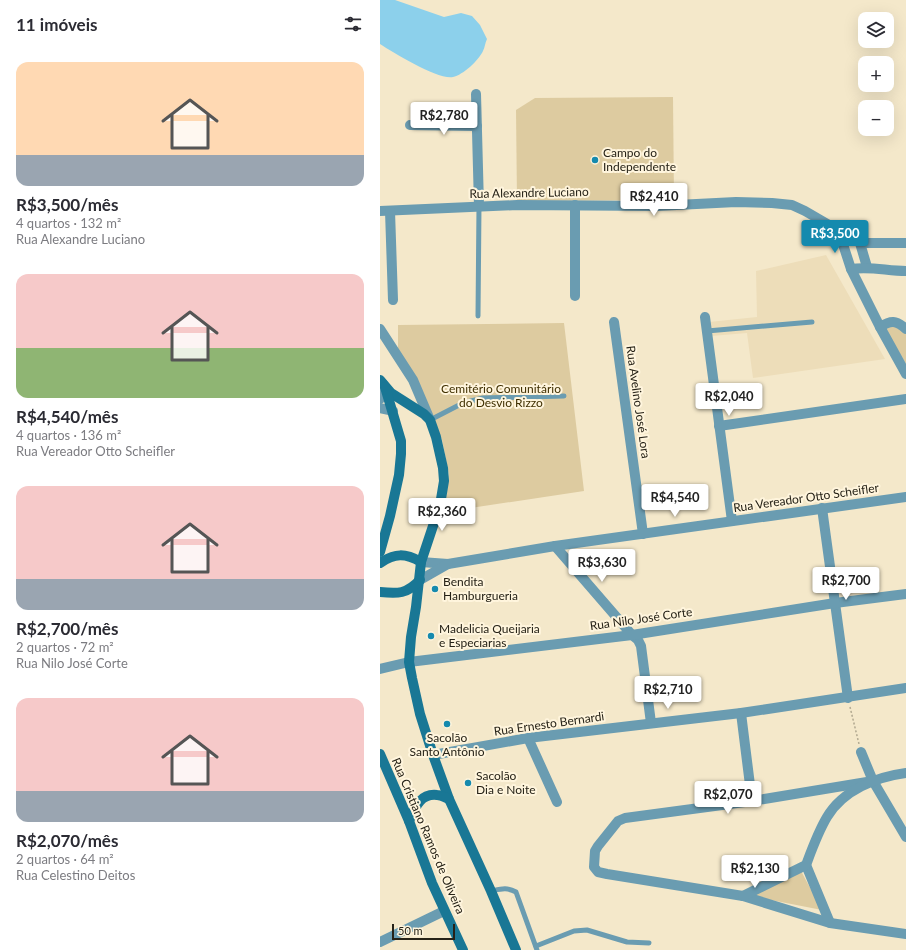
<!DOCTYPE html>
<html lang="pt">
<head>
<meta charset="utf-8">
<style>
	:root { --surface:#fff; --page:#f7f7f7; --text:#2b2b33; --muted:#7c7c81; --accent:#158aae }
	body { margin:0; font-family:Lato,sans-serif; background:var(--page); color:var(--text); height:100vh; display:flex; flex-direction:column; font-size:15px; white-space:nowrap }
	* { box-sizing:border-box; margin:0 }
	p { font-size:13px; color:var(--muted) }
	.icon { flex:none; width:22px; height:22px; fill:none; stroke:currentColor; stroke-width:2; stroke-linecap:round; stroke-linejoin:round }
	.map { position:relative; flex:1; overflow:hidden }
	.details { display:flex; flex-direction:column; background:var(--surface); width:380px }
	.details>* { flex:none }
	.controls { position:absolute; left:478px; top:12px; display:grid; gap:8px }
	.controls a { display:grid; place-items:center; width:36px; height:36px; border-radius:8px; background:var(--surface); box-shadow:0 4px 16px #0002; font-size:20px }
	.scale { position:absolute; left:12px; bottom:10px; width:63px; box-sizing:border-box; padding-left:4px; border:2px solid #262217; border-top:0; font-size:11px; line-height:14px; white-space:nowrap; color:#262217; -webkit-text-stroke:3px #fff5dd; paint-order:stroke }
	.price { position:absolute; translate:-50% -34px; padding:0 9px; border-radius:4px; background:#fff; color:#222; font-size:13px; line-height:26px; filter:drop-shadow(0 1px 2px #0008) }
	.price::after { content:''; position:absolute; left:50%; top:24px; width:12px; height:9px; margin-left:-6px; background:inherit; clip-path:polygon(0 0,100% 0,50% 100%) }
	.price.on { background:var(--accent); color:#fff }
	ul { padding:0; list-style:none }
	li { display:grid; align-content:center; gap:8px; height:212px; padding:0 16px }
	li span { display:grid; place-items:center; height:124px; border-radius:12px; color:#555 }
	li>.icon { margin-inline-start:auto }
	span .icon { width:72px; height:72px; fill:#fffc; stroke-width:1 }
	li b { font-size:17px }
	h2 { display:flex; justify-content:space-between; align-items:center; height:48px; padding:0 16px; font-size:17px }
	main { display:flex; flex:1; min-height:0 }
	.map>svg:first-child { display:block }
	.built { fill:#edddb9 }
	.green { fill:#ddcba0 }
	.water { fill:#8cd0eb }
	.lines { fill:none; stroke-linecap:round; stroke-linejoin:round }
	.path { stroke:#b1a890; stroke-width:1.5; stroke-dasharray:2 2; stroke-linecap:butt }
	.lane { stroke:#6a9cb1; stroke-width:5 }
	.street { stroke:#6a9cb1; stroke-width:10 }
	.secondary { stroke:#197795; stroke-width:10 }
	.poi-dot { fill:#158aae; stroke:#fff5dd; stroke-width:1.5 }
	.labels { text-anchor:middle; stroke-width:4; stroke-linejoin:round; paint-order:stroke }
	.poi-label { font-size:12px; fill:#262217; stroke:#fff5dd; text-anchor:start }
	.street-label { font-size:12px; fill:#262217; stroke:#fff5dd }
	.park-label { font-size:12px; fill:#3f2f00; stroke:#fff5dd }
</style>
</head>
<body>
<main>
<section class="details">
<h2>11 imóveis<svg class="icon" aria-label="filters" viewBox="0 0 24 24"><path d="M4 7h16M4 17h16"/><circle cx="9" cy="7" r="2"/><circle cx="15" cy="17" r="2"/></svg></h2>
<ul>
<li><span style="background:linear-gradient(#ffd9b3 75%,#9aa5b1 0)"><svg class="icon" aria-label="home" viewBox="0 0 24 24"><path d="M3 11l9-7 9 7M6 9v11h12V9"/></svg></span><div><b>R$3,500/mês</b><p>4 quartos · 132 m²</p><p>Rua Alexandre Luciano</p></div></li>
<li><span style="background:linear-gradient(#f6c9c9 60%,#8fb573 0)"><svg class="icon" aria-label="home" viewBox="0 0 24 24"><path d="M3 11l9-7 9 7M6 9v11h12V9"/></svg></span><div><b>R$4,540/mês</b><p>4 quartos · 136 m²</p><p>Rua Vereador Otto Scheifler</p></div></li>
<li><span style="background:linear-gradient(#f6c9c9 75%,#9aa5b1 0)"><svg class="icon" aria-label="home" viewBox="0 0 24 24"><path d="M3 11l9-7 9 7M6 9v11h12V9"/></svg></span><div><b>R$2,700/mês</b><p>2 quartos · 72 m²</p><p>Rua Nilo José Corte</p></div></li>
<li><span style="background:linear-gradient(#f6c9c9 75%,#9aa5b1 0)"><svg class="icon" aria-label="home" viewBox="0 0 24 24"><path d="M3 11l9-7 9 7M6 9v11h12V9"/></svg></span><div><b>R$2,070/mês</b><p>2 quartos · 64 m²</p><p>Rua Celestino Deitos</p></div></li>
</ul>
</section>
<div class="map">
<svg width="526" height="950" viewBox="0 0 526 950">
	<rect width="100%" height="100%" fill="#f4e8ca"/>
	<path class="built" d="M446,255l59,104 -132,19 -6,-45 -36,3 -2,-14 48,-5 -1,-46z"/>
	<g class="green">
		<path d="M293,97l1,103 -157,1 -1,-91 19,-12z"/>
		<path d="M184,323l20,168 -140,21 5,-38 -7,-34 -10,-25 -34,-65v-25z"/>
		<path d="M511,325l15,6v33l-20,-34z"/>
		<path d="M421,871l21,39 -71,-14z"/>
	</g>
	<path class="water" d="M0,0h15l49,17 17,-4 11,3 8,9 7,14c-2,4 -2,8 -4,12 -4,9 -20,24 -30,26 -15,3 -59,-24 -73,-33z"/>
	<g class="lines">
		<path class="path" d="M470,707l9,37"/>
		<g class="lane">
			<path d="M98,316l1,-110"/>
			<path d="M327,331l105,-9"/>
			<path d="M50,420l33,-17 20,-5 81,-2"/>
			<path d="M111,891c10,-2 16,-4 25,1l21,58"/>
			<path d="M156,946l38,-15 13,-1 40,12 22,1"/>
		</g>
		<g class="street">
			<path d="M96,94l3,112"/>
			<path d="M30,125l67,1"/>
			<path d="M0,211l137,-6 140,1 79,-4 36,1 20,2 13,6 55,32 7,24"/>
			<path d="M10,211l3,89"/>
			<path d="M459,232l12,37"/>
			<path d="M480,243h46"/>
			<path d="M526,271c-19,0 -35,-5 -55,-2l29,58 26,47"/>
			<path d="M195,296v-91"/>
			<path d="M325,317l27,204"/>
			<path d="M234,322l29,212"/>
			<path d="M500,327c11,-7 16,-7 26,2"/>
			<path d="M0,329l33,51 17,40"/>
			<path d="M0,399l3,-15"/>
			<path d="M0,408l13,3"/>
			<path d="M339,426l187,-27"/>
			<path d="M442,508l26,190"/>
			<path d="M175,546l77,89 6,5 3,6 10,77"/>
			<path d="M41,562l27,2 107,-18 351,-49"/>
			<path d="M40,580l28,-16"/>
			<path d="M0,669l29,-7 223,-27 203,-32 71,-9"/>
			<path d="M361,713l11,88"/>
			<path d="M148,738l29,64"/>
			<path d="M481,752l12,29 33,56"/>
			<path d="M53,755l95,-17 213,-25 165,-25"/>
			<path d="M493,781l-121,20 -127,17 -7,3 -20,25 -3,5 -1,16 4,5 9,2 136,22 87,27 76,11"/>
			<path d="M426,865l24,58"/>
			<path d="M363,896l63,-31c6,-16 12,-33 21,-48 16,-27 49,-40 79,-44"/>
			<path d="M0,942l64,-31"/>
		</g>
		<g class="secondary">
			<path d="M0,380l11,13 33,21 6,6 6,17 7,31 1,13 -4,24 -19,57 -5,45 -5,30 -2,25 3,16 8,36 13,41 16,44 42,92 25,59"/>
			<path d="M0,552l10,-36 9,-41 2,-21v-13l-16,-54"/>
			<path d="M0,563c15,-10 25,-10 41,-1"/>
			<path d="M0,592c18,2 27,2 40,-12"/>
			<path d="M0,754l29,67 23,62 31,67"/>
			<path d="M29,821c6,-13 11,-28 28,-26 4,0 9,3 12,4"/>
		</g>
	</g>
	<g class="poi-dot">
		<circle cx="215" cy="160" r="4"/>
		<circle cx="55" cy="589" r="4"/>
		<circle cx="51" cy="636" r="4"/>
		<circle cx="67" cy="724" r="4"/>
		<circle cx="88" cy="783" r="4"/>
	</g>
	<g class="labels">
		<g class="poi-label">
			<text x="223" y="157">Campo do<tspan x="223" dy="14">Independente</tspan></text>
			<text x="63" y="586">Bendita<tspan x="63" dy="14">Hamburgueria</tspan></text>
			<text x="59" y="633">Madelicia Queijaria<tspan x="59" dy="14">e Especiarias</tspan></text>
			<text x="67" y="742" text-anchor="middle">Sacolão<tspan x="67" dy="14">Santo Antônio</tspan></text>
			<text x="96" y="780">Sacolão<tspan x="96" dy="14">Dia e Noite</tspan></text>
		</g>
		<g class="street-label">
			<text transform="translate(149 193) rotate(-1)" y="4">Rua Alexandre Luciano</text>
			<text transform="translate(258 402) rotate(82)" y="4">Rua Avelino José Lora</text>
			<text transform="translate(426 498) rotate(-8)" y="4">Rua Vereador Otto Scheifler</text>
			<text transform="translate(261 619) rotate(-8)" y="4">Rua Nilo José Corte</text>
			<text transform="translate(169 724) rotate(-8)" y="4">Rua Ernesto Bernardi</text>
			<text transform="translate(48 836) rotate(67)" y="4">Rua Cristiano Ramos de Oliveira</text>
		</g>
		<g class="park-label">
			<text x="121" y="393">Cemitério Comunitário<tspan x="121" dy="14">do Desvio Rizzo</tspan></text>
		</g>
	</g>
</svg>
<div class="controls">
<a><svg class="icon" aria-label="layers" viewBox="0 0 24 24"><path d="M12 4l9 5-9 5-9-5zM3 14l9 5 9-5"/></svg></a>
<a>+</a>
<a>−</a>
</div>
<div class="scale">50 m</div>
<b class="price" style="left:64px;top:136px">R$2,780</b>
<b class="price" style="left:274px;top:217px">R$2,410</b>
<b class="price on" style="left:455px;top:254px">R$3,500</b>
<b class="price" style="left:349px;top:417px">R$2,040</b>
<b class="price" style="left:295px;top:518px">R$4,540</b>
<b class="price" style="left:62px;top:532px">R$2,360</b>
<b class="price" style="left:222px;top:583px">R$3,630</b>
<b class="price" style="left:466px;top:601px">R$2,700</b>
<b class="price" style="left:288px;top:710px">R$2,710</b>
<b class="price" style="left:348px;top:815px">R$2,070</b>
<b class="price" style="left:375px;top:889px">R$2,130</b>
</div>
</main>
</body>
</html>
